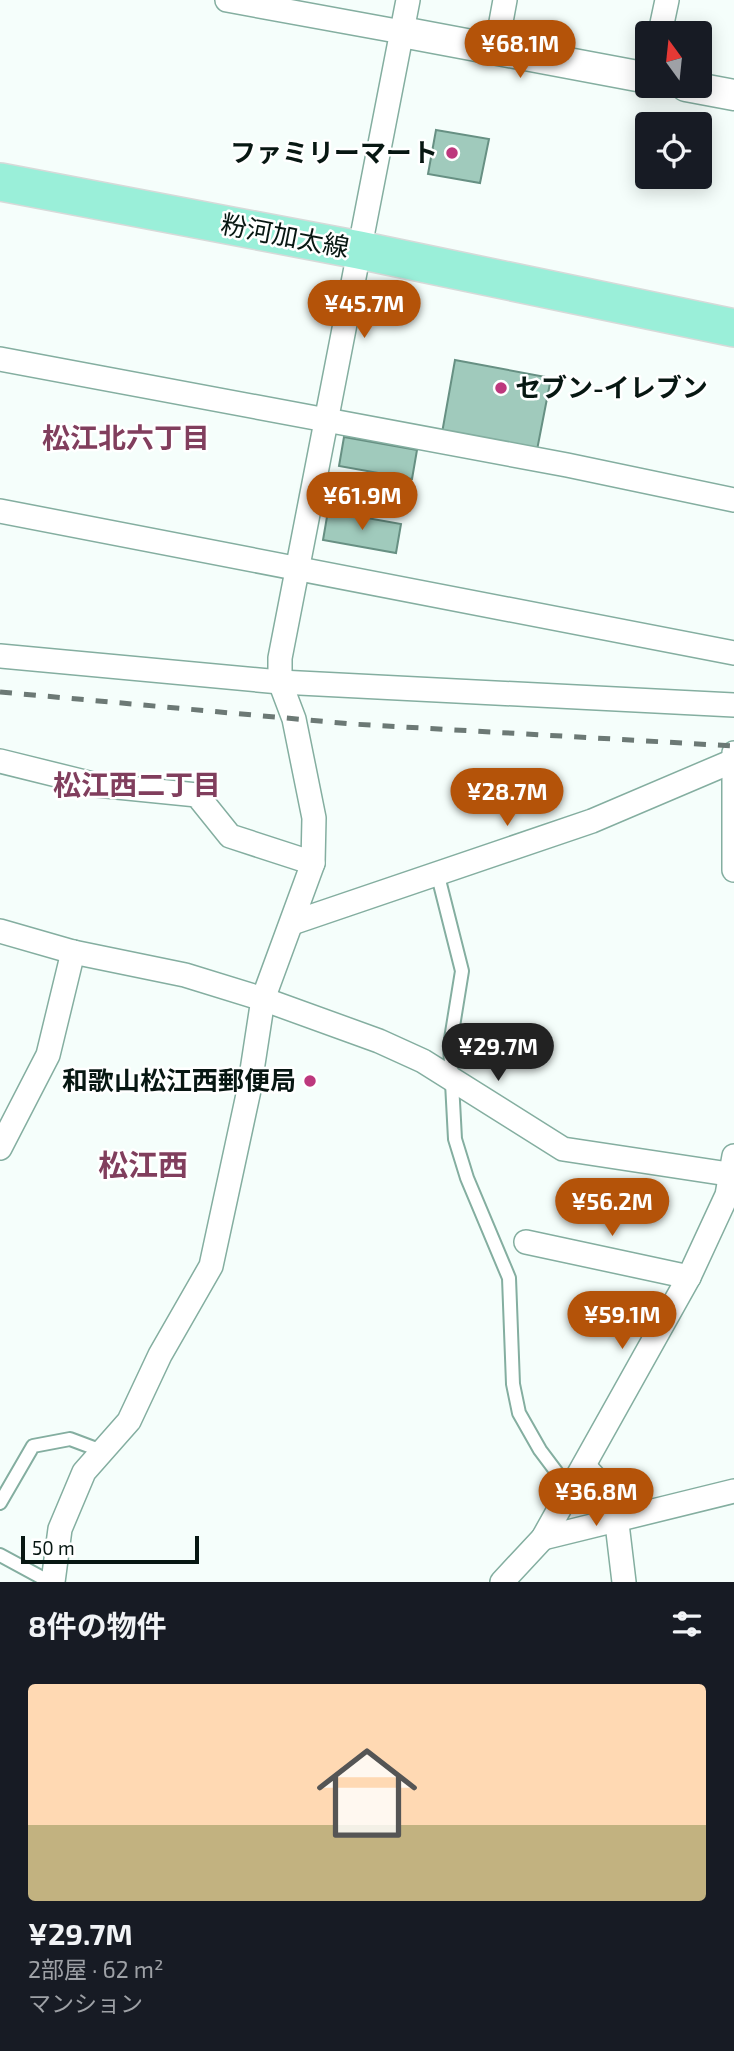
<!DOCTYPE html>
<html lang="ja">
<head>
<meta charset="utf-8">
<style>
	:root { --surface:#171b24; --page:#20242c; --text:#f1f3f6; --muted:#9ea1a6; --line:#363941; --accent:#b45309 }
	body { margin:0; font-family:"Exo 2","Noto Sans JP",sans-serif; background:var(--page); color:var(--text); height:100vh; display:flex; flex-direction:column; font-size:26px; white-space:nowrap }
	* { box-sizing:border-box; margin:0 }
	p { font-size:23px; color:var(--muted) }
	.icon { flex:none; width:38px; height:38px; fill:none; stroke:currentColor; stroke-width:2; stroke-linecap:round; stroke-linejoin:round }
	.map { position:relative; height:1582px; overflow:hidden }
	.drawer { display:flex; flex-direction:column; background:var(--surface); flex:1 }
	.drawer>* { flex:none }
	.needle { width:46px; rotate:345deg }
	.buttons { position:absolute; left:635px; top:21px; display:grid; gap:14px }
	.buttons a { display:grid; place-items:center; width:77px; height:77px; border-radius:7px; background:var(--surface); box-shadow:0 4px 18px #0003; font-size:35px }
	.scale { position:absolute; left:21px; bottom:18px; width:178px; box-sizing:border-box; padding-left:7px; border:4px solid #071712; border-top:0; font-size:19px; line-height:24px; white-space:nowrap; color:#071712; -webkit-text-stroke:5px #fff; paint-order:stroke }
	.price { position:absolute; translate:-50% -60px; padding:0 16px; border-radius:24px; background:var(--accent); color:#fff; font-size:23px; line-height:46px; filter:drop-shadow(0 2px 4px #0008) }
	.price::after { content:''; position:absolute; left:50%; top:42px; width:21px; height:16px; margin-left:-10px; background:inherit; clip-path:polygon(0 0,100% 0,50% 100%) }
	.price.active { background:#222; color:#fff }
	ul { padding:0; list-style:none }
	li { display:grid; align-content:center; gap:14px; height:371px; padding:0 28px }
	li+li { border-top:2px solid var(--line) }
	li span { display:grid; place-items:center; height:217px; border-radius:7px; color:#555 }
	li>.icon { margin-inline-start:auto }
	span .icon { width:126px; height:126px; fill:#fffc; stroke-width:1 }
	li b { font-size:30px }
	h2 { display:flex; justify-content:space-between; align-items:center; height:84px; padding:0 28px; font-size:30px }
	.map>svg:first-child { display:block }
	.building { fill:#a0cabc; stroke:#679083; stroke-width:2 }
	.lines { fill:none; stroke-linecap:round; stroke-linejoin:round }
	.service-casing { stroke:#84aea0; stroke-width:16 }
	.minor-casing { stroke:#84aea0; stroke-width:26 }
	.tertiary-casing { stroke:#84aea0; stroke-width:33 }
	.primary-casing { stroke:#d7dad9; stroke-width:40 }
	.service { stroke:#fff; stroke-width:12 }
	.minor { stroke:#fff; stroke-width:23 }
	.tertiary { stroke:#fff; stroke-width:30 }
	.primary { stroke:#9aefd9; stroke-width:37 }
	.rail { stroke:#6c7975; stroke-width:5; stroke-dasharray:12 12; stroke-linecap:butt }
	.poi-dot { fill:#bd387d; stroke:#fff; stroke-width:2.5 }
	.labels { text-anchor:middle; stroke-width:5; stroke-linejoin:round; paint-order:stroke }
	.poi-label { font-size:26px; font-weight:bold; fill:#071712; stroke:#fff; text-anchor:end }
	.street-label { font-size:26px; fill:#071712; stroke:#fff }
	.neighbourhood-label { font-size:28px; font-weight:bold; fill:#813e5d; stroke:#fff }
	.quarter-label { font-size:30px; font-weight:bold; fill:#813e5d; stroke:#fff }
</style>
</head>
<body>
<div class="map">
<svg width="734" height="1582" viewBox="0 0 734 1582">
	<rect width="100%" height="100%" fill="#f5fefb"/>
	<g class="building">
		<path d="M436,130l53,9 -9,44 -52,-9z"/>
		<path d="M455,360l96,18 -14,72 -95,-17z"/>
		<path d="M344,437l73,13 -5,29 -73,-13z"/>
		<path d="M328,511l73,13 -5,29 -73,-13z"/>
	</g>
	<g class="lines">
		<g class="service-casing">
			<g id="service">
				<path d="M438,876l24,95 -12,74 5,94 12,39 42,100 4,106 6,29 21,37 30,40"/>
				<path d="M0,1503l33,-57 37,-7 32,12"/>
				<path d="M0,1555l50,27"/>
			</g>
		</g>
		<g class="minor-casing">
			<g id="minor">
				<path d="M227,0l175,32"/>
				<path d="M660,33l7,-33"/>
				<path d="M496,49l9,-49"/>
				<path d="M0,359l567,106 167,35"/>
				<path d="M0,511l734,142"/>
				<path d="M0,656l280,26 454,23"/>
				<path d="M734,753v117"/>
				<path d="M0,761l97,24 100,10 33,41 83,27"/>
				<path d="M292,923l300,-102 141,-60"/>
				<path d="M0,931l73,21 112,23 78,24 116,42 44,20 140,88 171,26"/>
				<path d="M0,1148l48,-93 25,-103"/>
				<path d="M526,1242l163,35"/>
				<path d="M584,1466l22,24 9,17 9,75"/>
				<path d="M543,1538l191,-47"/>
				<path d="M53,1582l7,-53 24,-57 45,-51 31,-66 51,-89 38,-176 14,-91 50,-136 1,-45 -20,-99 -14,-37v-24l128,-658"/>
				<path d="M502,1582l41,-44 146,-261 38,-82 7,-39"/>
			</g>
		</g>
		<g class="tertiary-casing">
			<g id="tertiary">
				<path d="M402,32l246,46"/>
				<path d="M686,86l48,9"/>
			</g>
		</g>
		<g class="primary-casing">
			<path id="primary" d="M0,182l359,68 375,78"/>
		</g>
		<use href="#service" class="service"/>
		<use href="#minor" class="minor"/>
		<use href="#tertiary" class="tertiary"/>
		<use href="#primary" class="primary"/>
		<path class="rail" d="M0,692l352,32 382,22"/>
	</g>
	<g class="poi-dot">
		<circle cx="452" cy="153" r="7"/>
		<circle cx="501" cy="388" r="7"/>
		<circle cx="310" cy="1081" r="7"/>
	</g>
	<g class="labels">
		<g class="poi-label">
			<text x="438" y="162">ファミリーマート</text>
			<text x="515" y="397" text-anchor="start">セブン-イレブン</text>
			<text x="296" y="1090">和歌山松江西郵便局</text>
		</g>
		<g class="street-label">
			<text transform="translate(285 236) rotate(11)" y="9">粉河加太線</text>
		</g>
		<g class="neighbourhood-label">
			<text x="126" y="448">松江北六丁目</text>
			<text x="137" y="795">松江西二丁目</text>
		</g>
		<g class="quarter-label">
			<text x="143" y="1176">松江西</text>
		</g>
	</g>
</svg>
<div class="buttons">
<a><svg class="needle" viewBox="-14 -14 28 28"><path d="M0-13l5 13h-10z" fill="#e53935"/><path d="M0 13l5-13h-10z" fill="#9ea1a6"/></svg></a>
<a><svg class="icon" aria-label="locate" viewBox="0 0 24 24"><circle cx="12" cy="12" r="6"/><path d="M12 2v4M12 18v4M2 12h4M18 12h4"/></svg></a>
</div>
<div class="scale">50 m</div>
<b class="price" style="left:520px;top:80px">¥68.1M</b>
<b class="price" style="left:364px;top:340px">¥45.7M</b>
<b class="price" style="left:362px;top:532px">¥61.9M</b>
<b class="price" style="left:507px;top:828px">¥28.7M</b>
<b class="price active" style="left:498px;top:1083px">¥29.7M</b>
<b class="price" style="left:612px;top:1238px">¥56.2M</b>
<b class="price" style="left:622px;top:1351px">¥59.1M</b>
<b class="price" style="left:596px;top:1528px">¥36.8M</b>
</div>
<section class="drawer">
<h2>8件の物件<svg class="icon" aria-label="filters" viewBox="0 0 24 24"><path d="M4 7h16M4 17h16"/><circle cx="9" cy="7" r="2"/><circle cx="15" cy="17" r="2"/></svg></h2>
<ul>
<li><span style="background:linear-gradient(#ffd9b3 65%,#c2b280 0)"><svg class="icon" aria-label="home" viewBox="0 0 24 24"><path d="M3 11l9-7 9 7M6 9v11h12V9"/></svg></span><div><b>¥29.7M</b><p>2部屋 · 62 m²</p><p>マンション</p></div></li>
</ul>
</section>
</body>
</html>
